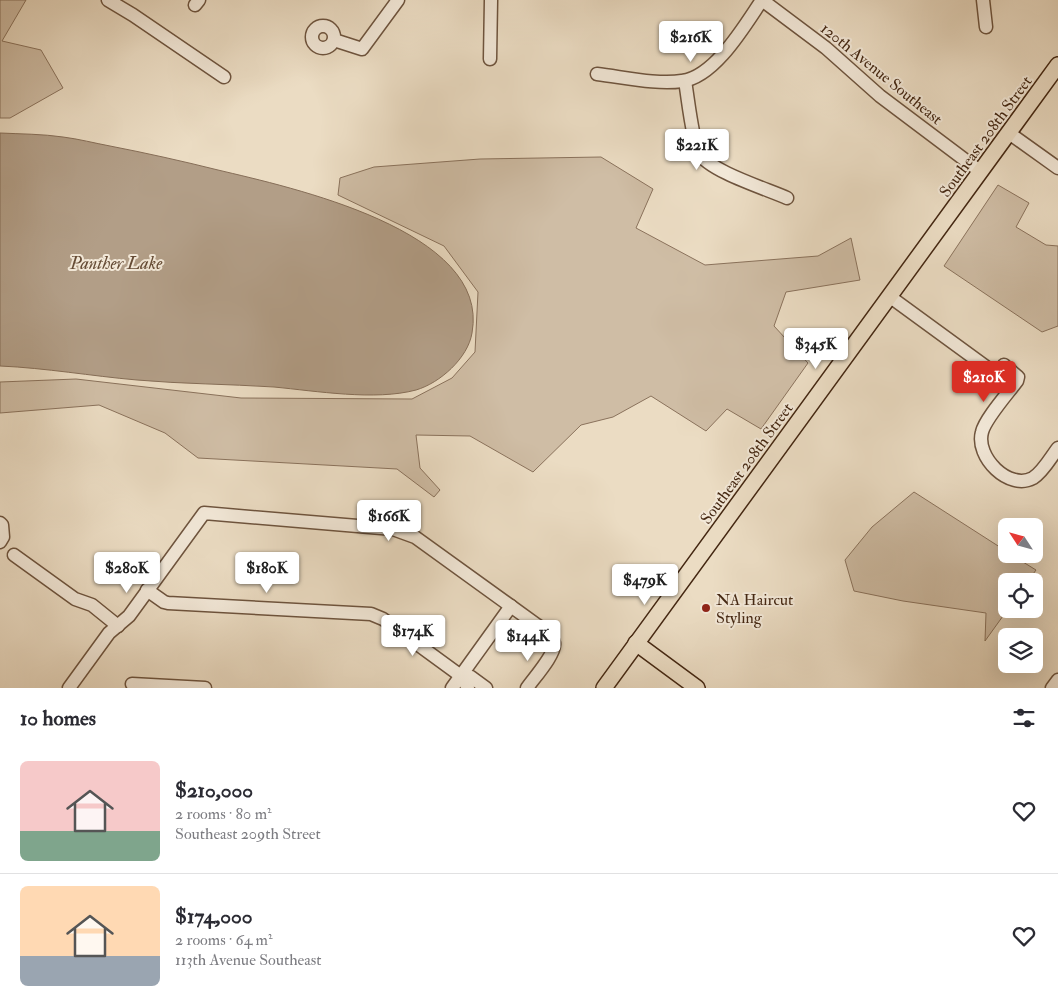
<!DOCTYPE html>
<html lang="en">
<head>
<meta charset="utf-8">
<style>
	:root { --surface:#fff; --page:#f2f2f3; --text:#2b2b33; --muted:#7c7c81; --line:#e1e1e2; --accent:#d93025 }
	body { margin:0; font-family:"IM FELL Double Pica",serif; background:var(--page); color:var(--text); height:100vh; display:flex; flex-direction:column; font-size:19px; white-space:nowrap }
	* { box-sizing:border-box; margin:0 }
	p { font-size:16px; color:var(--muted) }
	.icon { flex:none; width:28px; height:28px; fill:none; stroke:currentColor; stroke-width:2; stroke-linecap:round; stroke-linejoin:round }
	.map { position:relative; height:688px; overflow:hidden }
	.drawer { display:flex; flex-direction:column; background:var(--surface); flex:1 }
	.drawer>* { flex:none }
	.needle { width:32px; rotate:306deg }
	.controls { position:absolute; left:998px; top:518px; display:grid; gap:10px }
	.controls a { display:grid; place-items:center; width:45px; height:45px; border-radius:8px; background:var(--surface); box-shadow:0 5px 20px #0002; font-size:25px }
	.price { position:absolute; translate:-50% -42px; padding:0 11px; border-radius:5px; background:#fff; color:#222; font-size:16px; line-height:32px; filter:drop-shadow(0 1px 2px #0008) }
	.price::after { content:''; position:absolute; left:50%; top:30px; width:15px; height:11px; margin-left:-8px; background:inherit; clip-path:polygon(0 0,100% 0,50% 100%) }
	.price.active { background:var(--accent); color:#fff }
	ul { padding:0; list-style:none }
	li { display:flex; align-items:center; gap:15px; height:125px; padding:0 20px }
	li+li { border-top:1px solid var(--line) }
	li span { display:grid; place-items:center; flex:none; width:140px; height:100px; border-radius:8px; color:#555 }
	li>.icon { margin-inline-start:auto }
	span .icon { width:60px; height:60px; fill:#fffc; stroke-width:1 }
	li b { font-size:21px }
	h2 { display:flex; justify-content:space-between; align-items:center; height:60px; padding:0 20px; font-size:21px }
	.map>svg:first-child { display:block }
	.green { fill:#cfbda5; stroke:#8a725c }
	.water { fill:#b29e87; stroke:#866e58 }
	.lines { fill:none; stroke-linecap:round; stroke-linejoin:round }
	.minor-casing { stroke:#6e543e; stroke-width:15 }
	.major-casing { stroke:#442712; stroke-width:18 }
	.minor { stroke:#f2e8d8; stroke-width:12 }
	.major { stroke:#ebdcc3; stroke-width:15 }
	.poi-dot { fill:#8f2418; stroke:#f2e8d8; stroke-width:2 }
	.labels { text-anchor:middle; stroke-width:4; stroke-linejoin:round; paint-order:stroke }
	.street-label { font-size:16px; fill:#442712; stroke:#f2e8d8 }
	.poi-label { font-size:16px; fill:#442712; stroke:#f2e8d8; text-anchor:start }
	.water-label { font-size:18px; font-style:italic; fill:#654b35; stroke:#f2e8d8 }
</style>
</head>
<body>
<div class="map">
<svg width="1058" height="688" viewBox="0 0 1058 688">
	<rect width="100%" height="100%" fill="#ebdcc3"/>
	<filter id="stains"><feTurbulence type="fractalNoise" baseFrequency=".004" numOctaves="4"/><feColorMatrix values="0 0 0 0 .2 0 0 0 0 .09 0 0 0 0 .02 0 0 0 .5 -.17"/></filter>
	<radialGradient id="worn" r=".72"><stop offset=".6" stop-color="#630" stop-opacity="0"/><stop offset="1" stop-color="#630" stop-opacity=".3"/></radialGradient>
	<g class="green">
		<path d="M0,0h26l-24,41 39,9 22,38 -53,30h-10z"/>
		<path d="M601,157l52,32 -17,39 69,37 113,-9 33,-18 9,42 -74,12 -12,34 34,37 -47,66 -34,-20 -21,22 -55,-35 -38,21 -32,8 -48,47 -63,-36 -54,-1 4,33 20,22 -6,7 -37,-28 -199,-11 -33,-25 -66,-28 -99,8v-31l76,-3 165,19 171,1 40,-21 23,-26 3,-60 -34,-46 -106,-51 2,-17 34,-11 106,-8z"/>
		<path d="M998,185l31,18 -13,24 30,18 12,1v80l-16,6 -98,-66z"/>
		<path d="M914,492l92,59v3h4l26,16 -8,11h-22v28h2l-23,32 1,-28 -83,-12 -49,-10 -9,-31 27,-33z"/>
	</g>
	<path class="water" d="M0,133c21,1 43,1 63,4 16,2 31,6 47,9 36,7 72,15 108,24 71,17 273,60 254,163 -4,25 -32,50 -56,57 -41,11 -100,1 -142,-3 -46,-3 -92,-3 -137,-7 -46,-4 -91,-12 -137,-14z"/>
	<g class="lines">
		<g class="minor-casing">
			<g id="minor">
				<path d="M108,0l25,15 91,62"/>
				<path d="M983,0l3,27"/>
				<path d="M195,5l4,-5"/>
				<circle cx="323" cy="37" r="11"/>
				<path d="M334,40l28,9 36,-49"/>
				<path d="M490,59l1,-59"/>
				<path d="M597,74c26,3 61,11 85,7 33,-4 63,-56 80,-81l64,48 54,48 101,76"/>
				<path d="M685,81c3,17 7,58 14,72 10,18 68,36 88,45"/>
				<path d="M1009,133l49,35"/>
				<path d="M889,296l100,73"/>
				<path d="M1004,365l14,12 -1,4c-9,12 -32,38 -35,51 -7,25 27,59 51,46 10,-6 18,-21 25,-30"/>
				<path d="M0,523l2,2 1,12 -3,5"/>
				<path d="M14,555l61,44 17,6 26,21"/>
				<path d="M147,590l17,12 4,1 203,11 12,5 78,57"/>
				<path d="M132,684l73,4"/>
				<path d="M69,688l40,-55 20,-17 75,-103 189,16 22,8 122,88c6,4 15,10 17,18 2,11 -21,36 -27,45"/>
				<path d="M452,688l59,-82"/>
				<path d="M468,688l-7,-12 10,1 15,11"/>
				<path d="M1052,688l6,-8"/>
			</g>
		</g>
		<g class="major-casing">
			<g id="major">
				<path d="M636,643l61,45"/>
				<path d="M604,688l454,-623"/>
			</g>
		</g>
		<use href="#minor" class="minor"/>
		<use href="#major" class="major"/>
	</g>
	<circle class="poi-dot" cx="706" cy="608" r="5"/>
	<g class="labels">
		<g class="street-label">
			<text transform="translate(882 73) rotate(39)" y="6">120th Avenue Southeast</text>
			<text transform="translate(985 136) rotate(-54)" y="6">Southeast 208th Street</text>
			<text transform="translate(746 463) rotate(-54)" y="6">Southeast 208th Street</text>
		</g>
		<g class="poi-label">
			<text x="716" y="605">NA Haircut<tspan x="716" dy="18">Styling</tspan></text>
		</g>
		<g class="water-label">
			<text x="116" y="269">Panther Lake</text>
		</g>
	</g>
	<rect width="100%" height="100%" filter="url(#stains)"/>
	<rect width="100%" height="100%" fill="url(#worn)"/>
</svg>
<div class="controls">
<a><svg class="needle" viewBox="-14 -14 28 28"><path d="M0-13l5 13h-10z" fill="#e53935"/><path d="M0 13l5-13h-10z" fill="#7c7c81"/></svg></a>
<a><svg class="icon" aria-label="locate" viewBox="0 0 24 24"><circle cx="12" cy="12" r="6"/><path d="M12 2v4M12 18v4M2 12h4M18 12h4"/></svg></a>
<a><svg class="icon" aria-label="layers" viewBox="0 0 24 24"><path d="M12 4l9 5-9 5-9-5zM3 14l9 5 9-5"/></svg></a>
</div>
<b class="price" style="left:691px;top:63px">$216K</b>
<b class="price" style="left:697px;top:171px">$221K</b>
<b class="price" style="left:816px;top:370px">$345K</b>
<b class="price active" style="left:984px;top:403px">$210K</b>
<b class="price" style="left:389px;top:542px">$166K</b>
<b class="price" style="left:127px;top:594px">$280K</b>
<b class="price" style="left:267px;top:594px">$180K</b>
<b class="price" style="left:645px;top:606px">$479K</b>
<b class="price" style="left:413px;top:657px">$174K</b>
<b class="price" style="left:528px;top:662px">$144K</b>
</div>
<section class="drawer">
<h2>10 homes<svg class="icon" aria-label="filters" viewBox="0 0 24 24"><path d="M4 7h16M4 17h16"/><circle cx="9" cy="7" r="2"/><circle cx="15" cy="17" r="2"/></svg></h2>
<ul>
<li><span style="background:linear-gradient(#f6c9c9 70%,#7fa58c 0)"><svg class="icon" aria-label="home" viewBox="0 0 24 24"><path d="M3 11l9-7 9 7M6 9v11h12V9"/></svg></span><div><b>$210,000</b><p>2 rooms · 80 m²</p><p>Southeast 209th Street</p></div><svg class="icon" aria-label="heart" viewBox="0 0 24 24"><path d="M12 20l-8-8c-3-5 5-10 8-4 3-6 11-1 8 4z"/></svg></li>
<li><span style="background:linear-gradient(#ffd9b3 70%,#9aa5b1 0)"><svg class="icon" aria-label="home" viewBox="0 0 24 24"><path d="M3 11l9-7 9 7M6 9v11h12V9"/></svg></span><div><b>$174,000</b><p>2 rooms · 64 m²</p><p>113th Avenue Southeast</p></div><svg class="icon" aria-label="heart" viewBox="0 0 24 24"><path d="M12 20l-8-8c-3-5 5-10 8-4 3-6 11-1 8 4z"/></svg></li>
</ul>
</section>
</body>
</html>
